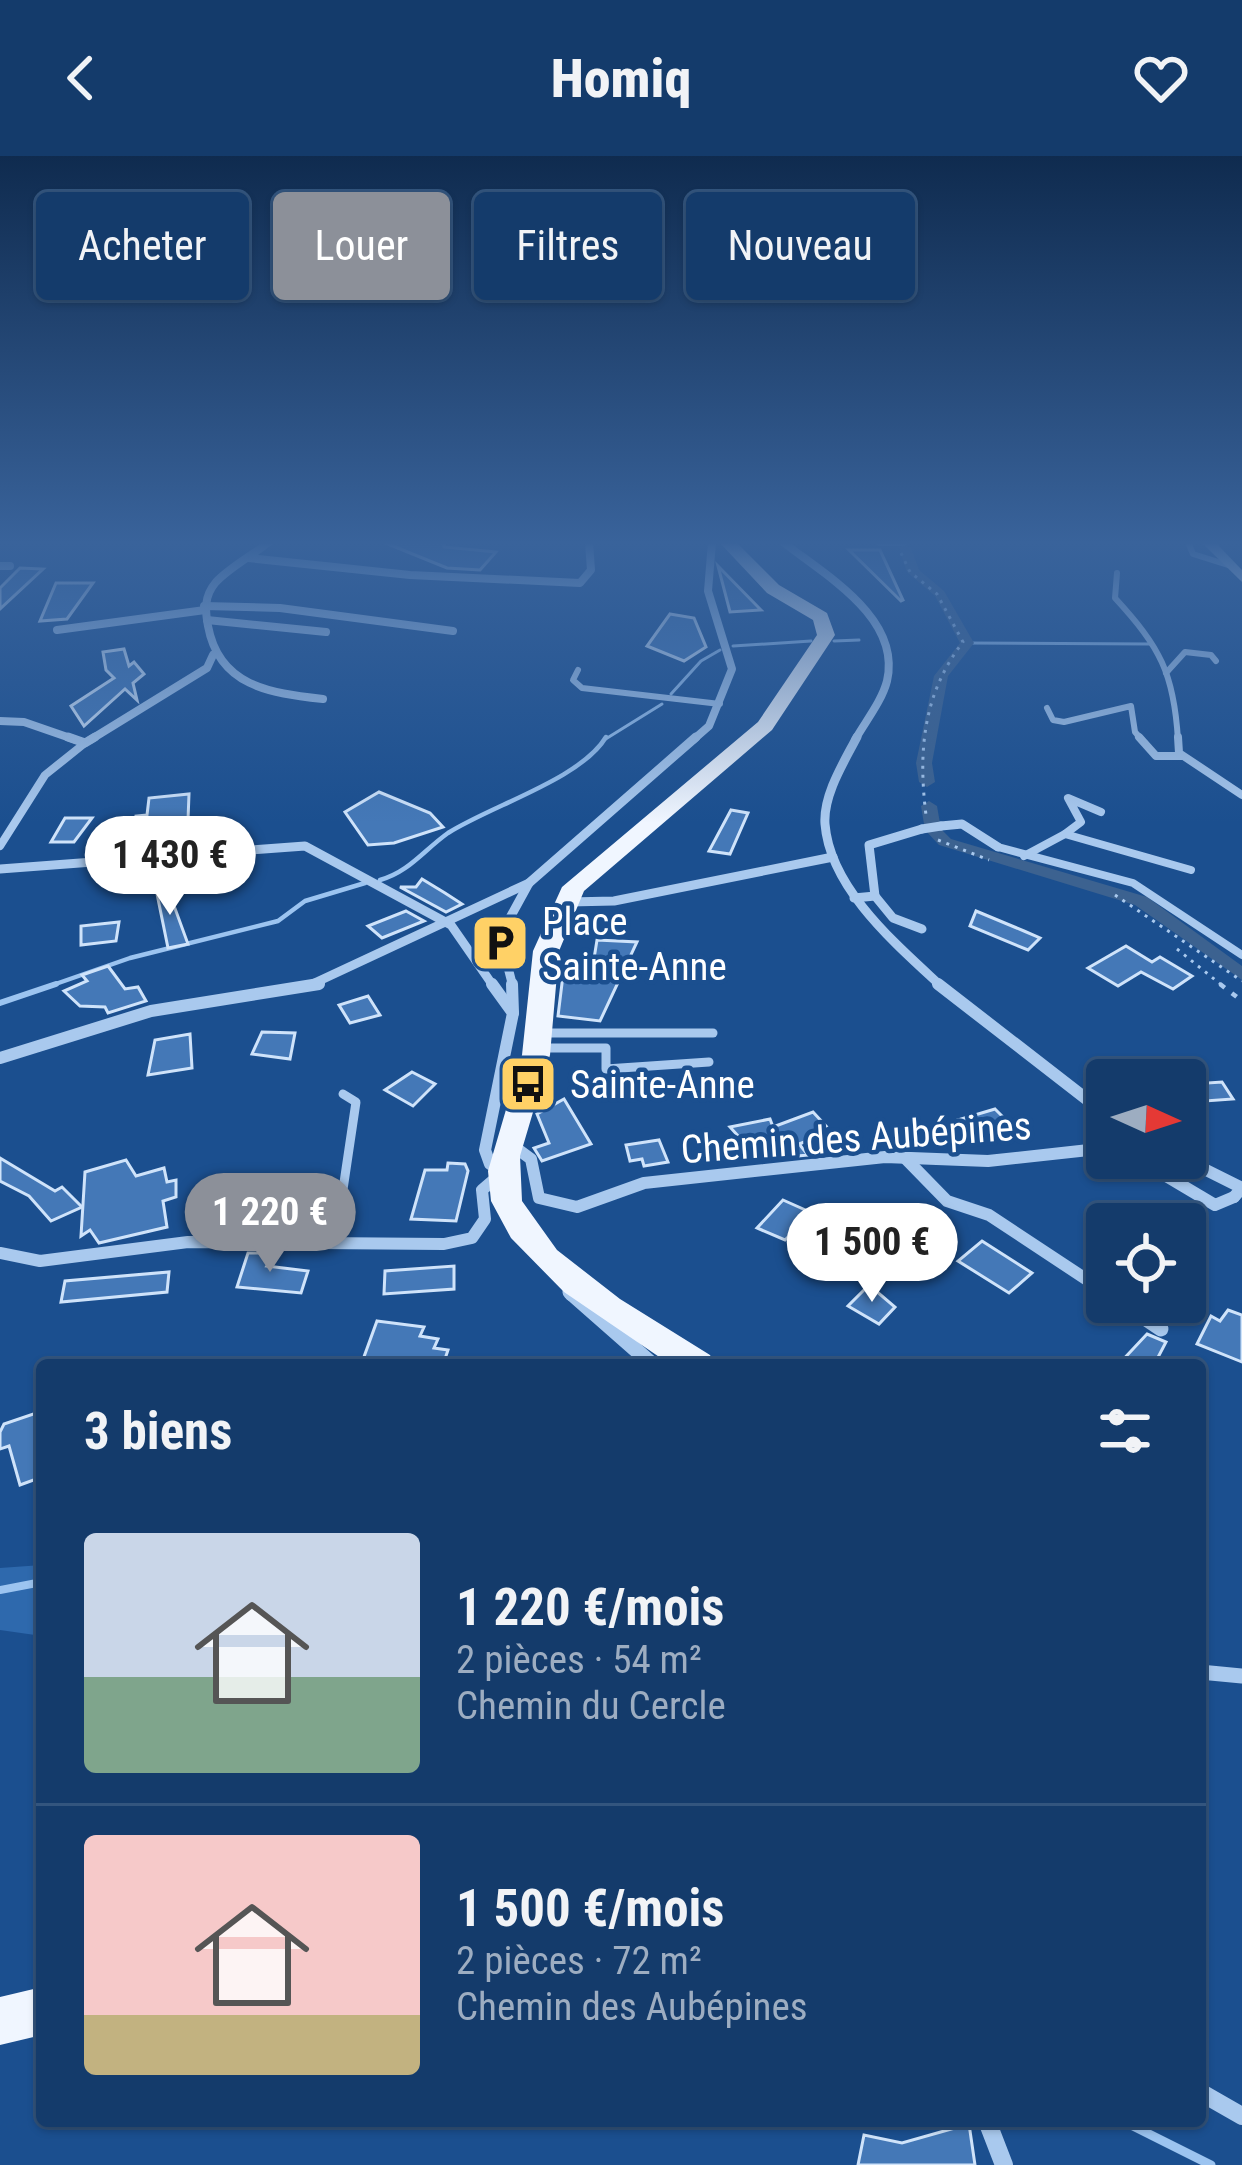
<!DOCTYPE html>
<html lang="fr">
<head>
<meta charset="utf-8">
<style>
	:root { --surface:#143b6b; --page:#214673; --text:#f1f3f6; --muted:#9dadc1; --line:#33557e; --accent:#8c9099 }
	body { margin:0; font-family:"Roboto Condensed",sans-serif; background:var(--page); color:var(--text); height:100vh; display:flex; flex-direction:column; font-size:45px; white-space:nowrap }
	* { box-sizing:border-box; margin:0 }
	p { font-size:39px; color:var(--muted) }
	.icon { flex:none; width:66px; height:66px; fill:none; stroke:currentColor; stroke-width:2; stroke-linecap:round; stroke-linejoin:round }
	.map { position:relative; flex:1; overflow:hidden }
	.side { position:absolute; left:36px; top:1203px; width:1170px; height:768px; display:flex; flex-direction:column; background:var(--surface); border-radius:12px; box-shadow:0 3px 9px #0004,0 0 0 3px var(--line) }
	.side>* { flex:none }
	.hud { position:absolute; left:36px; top:36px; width:1170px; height:108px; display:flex; gap:24px }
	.needle { width:78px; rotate:93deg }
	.buttons { position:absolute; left:1086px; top:903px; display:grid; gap:24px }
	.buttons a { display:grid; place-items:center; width:120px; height:120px; border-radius:12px; background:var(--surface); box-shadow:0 3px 9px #0004,0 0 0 3px var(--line); font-size:60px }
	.price { position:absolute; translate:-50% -102px; padding:0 27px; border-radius:42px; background:#fff; color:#222; font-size:39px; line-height:78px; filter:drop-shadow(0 3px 6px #0008) }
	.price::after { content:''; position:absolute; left:50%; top:72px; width:36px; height:27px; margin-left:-18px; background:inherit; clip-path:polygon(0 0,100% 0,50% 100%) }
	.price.on { background:var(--accent); color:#fff }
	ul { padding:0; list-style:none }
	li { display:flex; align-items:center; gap:36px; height:300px; padding:0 48px }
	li+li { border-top:3px solid var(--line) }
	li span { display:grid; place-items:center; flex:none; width:336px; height:240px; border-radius:12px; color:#555 }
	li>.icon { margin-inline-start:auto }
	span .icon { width:144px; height:144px; fill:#fffc; stroke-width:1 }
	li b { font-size:51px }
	h2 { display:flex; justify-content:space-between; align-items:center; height:144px; padding:0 48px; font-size:51px }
	.tag { padding:0 42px; border-radius:12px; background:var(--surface); box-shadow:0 3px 9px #0004,0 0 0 3px var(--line); font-size:42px; line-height:108px }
	.tag.on { background:var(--accent); color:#fff }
	header { display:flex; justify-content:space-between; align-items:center; height:156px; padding:0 48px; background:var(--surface); font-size:54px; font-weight:800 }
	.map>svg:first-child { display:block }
	.green { fill:#2e69ad }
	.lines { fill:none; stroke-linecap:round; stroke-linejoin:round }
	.stream-far4 { stroke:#9cc4f0; stroke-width:3 }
	.stream-far3 { stroke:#9cc4f0; stroke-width:4.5 }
	.stream-far2 { stroke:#9cc4f0; stroke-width:6 }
	.stream-far1 { stroke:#9cc4f0; stroke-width:8 }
	.stream { stroke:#9cc4f0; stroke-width:9 }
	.canal { fill:#3c6290; fill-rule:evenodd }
	.building { fill:#4478b7; stroke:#cfe3fa; stroke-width:3 }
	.path-far1 { stroke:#a9c9ee; stroke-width:3; stroke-dasharray:3 6; stroke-linecap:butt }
	.path { stroke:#a9c9ee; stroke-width:4.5; stroke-dasharray:6 9; stroke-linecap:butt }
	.service-far2 { stroke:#a9c9ee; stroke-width:6 }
	.service-far1 { stroke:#a9c9ee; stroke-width:8 }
	.service { stroke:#a9c9ee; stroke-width:9 }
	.minor-far4 { stroke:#a9c9ee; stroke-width:8 }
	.minor-far3 { stroke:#a9c9ee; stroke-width:9 }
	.minor-far2 { stroke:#a9c9ee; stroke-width:12 }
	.minor-far1 { stroke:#a9c9ee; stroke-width:15 }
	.minor { stroke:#a9c9ee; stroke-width:18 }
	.secondary { fill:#d6e6fa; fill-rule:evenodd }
	.primary { fill:#f0f6ff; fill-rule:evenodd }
	.minor-bridge-far1 { stroke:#a9c9ee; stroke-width:9 }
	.minor-bridge { stroke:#a9c9ee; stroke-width:12 }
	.labels { text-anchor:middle; stroke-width:9; stroke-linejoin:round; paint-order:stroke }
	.poi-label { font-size:39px; fill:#fff; stroke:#1b4f8f; text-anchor:start }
	.street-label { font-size:39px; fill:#fff; stroke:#1b4f8f }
</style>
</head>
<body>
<header><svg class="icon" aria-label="back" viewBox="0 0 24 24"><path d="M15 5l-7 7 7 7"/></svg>Homiq<svg class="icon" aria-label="heart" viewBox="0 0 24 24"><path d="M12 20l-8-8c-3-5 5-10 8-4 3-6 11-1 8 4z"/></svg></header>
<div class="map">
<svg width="1242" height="2009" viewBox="0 0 1242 2009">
	<rect width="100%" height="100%" fill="#1b4f8f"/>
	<path class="green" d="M42,1409v71l-42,-6v-62z"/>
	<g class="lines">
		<g class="stream-far4">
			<path d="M834,485l25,-1"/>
			<path d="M967,487l184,1"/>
			<path d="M733,490l78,-5"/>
			<path d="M671,538l30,-33 19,-11"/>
			<path d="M604,584l58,-36"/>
		</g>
		<g class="stream-far3">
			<path d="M380,724c29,-8 44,-30 68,-47 44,-28 133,-54 158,-96"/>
			<path d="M47,831l83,-29 148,-37 27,-20 60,-18"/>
		</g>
		<path class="stream-far2" d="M0,847l56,-19"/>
		<path class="stream-far1" d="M0,1434l42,-8"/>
		<path class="stream" d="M1123,1965l88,44"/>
		<g class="canal">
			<path d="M905,388l6,4 8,22 25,21 30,52 -26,33 -16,87 3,19 -8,5 -8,-5 -3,-19 18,-87 26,-33 -25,-47 -28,-24 -8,-24z"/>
			<path d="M929,645l8,5 4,23 10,10 196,58 95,69v14l-107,-75 -196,-60 -14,-15 -4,-24z"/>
		</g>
	</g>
	<g class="building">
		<path d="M383,386h61v5l52,5 -16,18 -33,-2z"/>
		<path d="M849,394h31l23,50 -2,1z"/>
		<path d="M718,410l43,44 -31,2z"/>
		<path d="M20,412l23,1 -43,40v-21z"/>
		<path d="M56,427h37l-26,36 -27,2z"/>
		<path d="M670,458l24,4 12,29 -22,14 -37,-15z"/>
		<path d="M124,493l5,17 5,-4 10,12 -11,9 4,17 -12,-11 -41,37 -13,-20 43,-28 -8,-8 -3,-18z"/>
		<path d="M379,636l51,21 13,14 -49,16 -26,2 -23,-33z"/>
		<path d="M189,638l-2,52 -62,5 -3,-29 14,4v-10l11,-1 2,-17z"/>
		<path d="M731,654l17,3 -18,41 -21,-3z"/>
		<path d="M65,662h27l-18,24h-23z"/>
		<path d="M422,723l23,14 17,11 -16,8 -46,-25h16z"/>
		<path d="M165,725l23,63 -20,4 -13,-64z"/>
		<path d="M406,755l18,10 -42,17 -14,-12z"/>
		<path d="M976,755l48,20 16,7 -12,12 -58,-24z"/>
		<path d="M119,766l-3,19 -35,4v-19z"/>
		<path d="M597,784l40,2 -37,79 -42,-5 6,-49 28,4z"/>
		<path d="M1126,790l26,16 8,-5 32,19 -19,13 -32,-17 -23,14 -30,-18z"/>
		<path d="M108,810l17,23 13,-2 8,14 -38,12 -3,-6 -25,-1 -16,-15 23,-10 -5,-6z"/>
		<path d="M368,840l12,19 -30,8 -11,-18z"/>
		<path d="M262,876l33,1 -5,26 -38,-5z"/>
		<path d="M190,878l2,34 -44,7 7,-35z"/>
		<path d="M1185,913l15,1 8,13 14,-1 11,17 -28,2 -9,-15 -11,1z"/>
		<path d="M412,916l23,12 -22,22 -28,-16z"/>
		<path d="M564,943l27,45 -49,17 -8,-13 15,-5 -12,-29z"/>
		<path d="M995,953l18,18 -34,11 -21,-18z"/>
		<path d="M813,956l13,14 -8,4 5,5 -24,9 9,11 -41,4 -9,-16 -10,4 -18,-20 40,-8 3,8z"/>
		<path d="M659,984l9,22 -24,4 -2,-7 -12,2 -4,-16z"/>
		<path d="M0,1002l55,33 7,-4 20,20 -31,14 -22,-25 -29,-15z"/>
		<path d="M126,1004l10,16 28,-8 3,14 9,-2v17l-13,4 4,26 -68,16 -9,-13 -9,6 4,-64z"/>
		<path d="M448,1007l17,1 3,7 -12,50 -45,-2 14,-49h22z"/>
		<path d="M783,1044l29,13 -27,27 -28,-12z"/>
		<path d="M224,1049l35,5 42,2 -6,20h-93v-22z"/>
		<path d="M982,1085l50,32 -23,20 -51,-32z"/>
		<path d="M248,1097h28l-9,13 41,5 -7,22 -64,-6z"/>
		<path d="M454,1110v23l-70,5 1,-23z"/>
		<path d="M169,1116l-2,20 -106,10 4,-21z"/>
		<path d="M869,1129l26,22 -16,17 -31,-18z"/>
		<path d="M1228,1154l14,5v47l-45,-18 14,-28 9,5z"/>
		<path d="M377,1165l47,6 -4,9 18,3 -4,9 14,2 -5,15h-82z"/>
		<path d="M1147,1178l19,8 -12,23h-36z"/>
		<path d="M42,1255v66l-22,8 -11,-39 -9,3v-17l4,-8z"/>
		<path d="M969,1968l6,41h-117l6,-30 38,8z"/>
	</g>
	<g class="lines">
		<g class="path-far1">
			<path d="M901,397l9,19 27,22 26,48c-40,52 -45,109 -37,173"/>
			<path d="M938,684l51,20"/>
			<path d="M1115,739l127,86"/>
			<path d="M1177,793l47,38"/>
		</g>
		<path class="path" d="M1220,828l22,17"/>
		<g class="service-far2">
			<path d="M1188,386l5,12 35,11"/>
			<path d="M1117,417l-2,25c45,49 59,75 63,142"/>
			<path d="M578,514l-5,10 9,8 138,16"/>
			<path d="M1166,517l19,-21 26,3 5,6"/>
			<path d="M1047,552l6,12 11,2 67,-16 4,26 7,8"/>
		</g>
		<g class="service-far1">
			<path d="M1139,581l17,19h26"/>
			<path d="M1178,581l1,16 63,42"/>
			<path d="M1065,678l16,-12 -13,-24 33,14"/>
			<path d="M0,690l45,-71 40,-32"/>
			<path d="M998,691l135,36 109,72"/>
			<path d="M1024,700l41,-22 126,36"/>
		</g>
		<g class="service">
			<path d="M544,877h169"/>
			<path d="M542,892h64v21l103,-7"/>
			<path d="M335,1087l21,-141 -13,-8"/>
		</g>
		<g class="minor-far4">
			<path d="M269,386c-16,13 -39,25 -53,40 -12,14 -11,28 -8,44 11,60 61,67 115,73"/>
			<path d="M783,386c40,32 119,75 104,139 -5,20 -22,41 -32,59"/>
			<path d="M880,386h23"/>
			<path d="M248,402l162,17 170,8 11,-13 -2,-28"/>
			<path d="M0,410h10"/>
			<path d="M204,450l76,2 173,23"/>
			<path d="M207,464l119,12"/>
			<path d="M57,474l148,-20"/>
			<path d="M0,565l24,1 52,18"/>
			<path d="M90,584l117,-72 6,-13"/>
			<path d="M693,584l16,-14 23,-57 -24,-78 4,-49"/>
		</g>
		<g class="minor-far3">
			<path d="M68,581l17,6 10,-6"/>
			<path d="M857,581c-13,25 -34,58 -32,87 5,65 72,121 117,163"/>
			<path d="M941,670l21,-2 36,23"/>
			<path d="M0,713l305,-23 146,79 43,62"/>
			<path d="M875,740l18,22 29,11"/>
			<path d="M854,742l21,-2 -6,-51 53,-16"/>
			<path d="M569,746l45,-1 219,-44"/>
			<path d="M306,831l223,-104 167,-146"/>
			<path d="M513,831l-13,-51 29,-53"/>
		</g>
		<g class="minor-far2">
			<path d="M512,828l1,29"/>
			<path d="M938,828l169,131"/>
			<path d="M0,902l151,-47 168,-27"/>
			<path d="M512,989l19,14 8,39 38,9 67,-24 241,-26 103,4 119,-13"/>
			<path d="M905,1002l42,43 42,14 118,78"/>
			<path d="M1136,1002l79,47 19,-8"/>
			<path d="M1182,1002l60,30"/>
			<path d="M0,1097l40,8 148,-19 256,2 28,-6 13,-19 -3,-29 21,-18 -13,-8 -5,-14 28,-137 -21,-29"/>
			<path d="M568,1127l3,12"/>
		</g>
		<g class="minor-far1">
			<path d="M570,1136l83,73"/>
			<path d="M1121,1146l40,27"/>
			<path d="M1200,1516l42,4"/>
		</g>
		<g class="minor">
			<path d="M1200,1936l42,24"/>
			<path d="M987,1965l17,44"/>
		</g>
		<path class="secondary" d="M1201,386h14l27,28v12z"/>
		<g class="primary">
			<path d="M719,386h17l43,43 48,28 8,22 -63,95 -188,161 -25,60 -9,104 -30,101 2,45 35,49 63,49 90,56 5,10h-44l-107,-73 -53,-54 -20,-37 -3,-30 34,-116 11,-104 29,-64 196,-165 59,-87 -4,-15 -46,-27z"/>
			<path d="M42,1831v48l-42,10v-48z"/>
		</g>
		<path class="minor-bridge-far1" d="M922,673l19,-3"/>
		<path class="minor-bridge" d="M1234,1041l8,-9"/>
	</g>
	<linearGradient id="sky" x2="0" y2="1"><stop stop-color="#0f2b4f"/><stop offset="0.58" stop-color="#39639b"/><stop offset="1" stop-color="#39639b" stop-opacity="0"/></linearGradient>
	<rect width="1242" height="667" fill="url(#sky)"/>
	<defs>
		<g id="parking-square" transform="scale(3)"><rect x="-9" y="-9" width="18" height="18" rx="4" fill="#ffd166" stroke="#1b4f8f"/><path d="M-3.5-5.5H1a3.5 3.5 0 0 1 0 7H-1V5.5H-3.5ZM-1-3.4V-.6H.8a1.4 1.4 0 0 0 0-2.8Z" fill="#111"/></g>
		<g id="bus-square" transform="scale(3)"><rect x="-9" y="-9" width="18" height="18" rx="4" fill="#ffd166" stroke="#1b4f8f"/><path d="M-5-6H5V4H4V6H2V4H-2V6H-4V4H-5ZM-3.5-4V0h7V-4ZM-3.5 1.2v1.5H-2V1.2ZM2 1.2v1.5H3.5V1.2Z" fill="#111"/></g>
	</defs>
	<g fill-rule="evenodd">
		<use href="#parking-square" x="500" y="787"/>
		<use href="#bus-square" x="528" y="928"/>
	</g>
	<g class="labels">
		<g class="poi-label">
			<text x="542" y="779">Place<tspan x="542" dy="45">Sainte-Anne</tspan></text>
			<text x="570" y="942">Sainte-Anne</text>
		</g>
		<g class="street-label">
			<text transform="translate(856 981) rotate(-4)" y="14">Chemin des Aubépines</text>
		</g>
	</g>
</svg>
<div class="buttons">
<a><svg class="needle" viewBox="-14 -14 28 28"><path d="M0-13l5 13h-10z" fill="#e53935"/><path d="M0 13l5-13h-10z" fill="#9dadc1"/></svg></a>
<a><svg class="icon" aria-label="locate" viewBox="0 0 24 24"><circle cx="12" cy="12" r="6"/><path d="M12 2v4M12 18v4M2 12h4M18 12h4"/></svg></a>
</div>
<b class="price" style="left:170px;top:762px">1 430 €</b>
<b class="price on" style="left:270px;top:1119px">1 220 €</b>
<b class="price" style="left:872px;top:1149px">1 500 €</b>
<div class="hud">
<a class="tag">Acheter</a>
<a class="tag on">Louer</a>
<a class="tag">Filtres</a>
<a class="tag">Nouveau</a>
</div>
<section class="side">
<h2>3 biens<svg class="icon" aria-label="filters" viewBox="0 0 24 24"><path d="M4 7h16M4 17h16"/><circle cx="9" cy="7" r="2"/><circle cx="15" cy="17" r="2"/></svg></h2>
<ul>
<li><span style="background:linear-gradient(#c9d6e8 60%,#7fa58c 0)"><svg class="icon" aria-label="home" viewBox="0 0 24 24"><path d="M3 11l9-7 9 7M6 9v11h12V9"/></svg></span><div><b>1 220 €/mois</b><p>2 pièces · 54 m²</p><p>Chemin du Cercle</p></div></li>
<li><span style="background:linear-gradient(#f6c9c9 75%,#c2b280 0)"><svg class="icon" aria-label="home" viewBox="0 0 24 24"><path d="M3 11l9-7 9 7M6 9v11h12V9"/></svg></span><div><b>1 500 €/mois</b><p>2 pièces · 72 m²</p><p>Chemin des Aubépines</p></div></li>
</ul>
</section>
</div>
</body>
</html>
